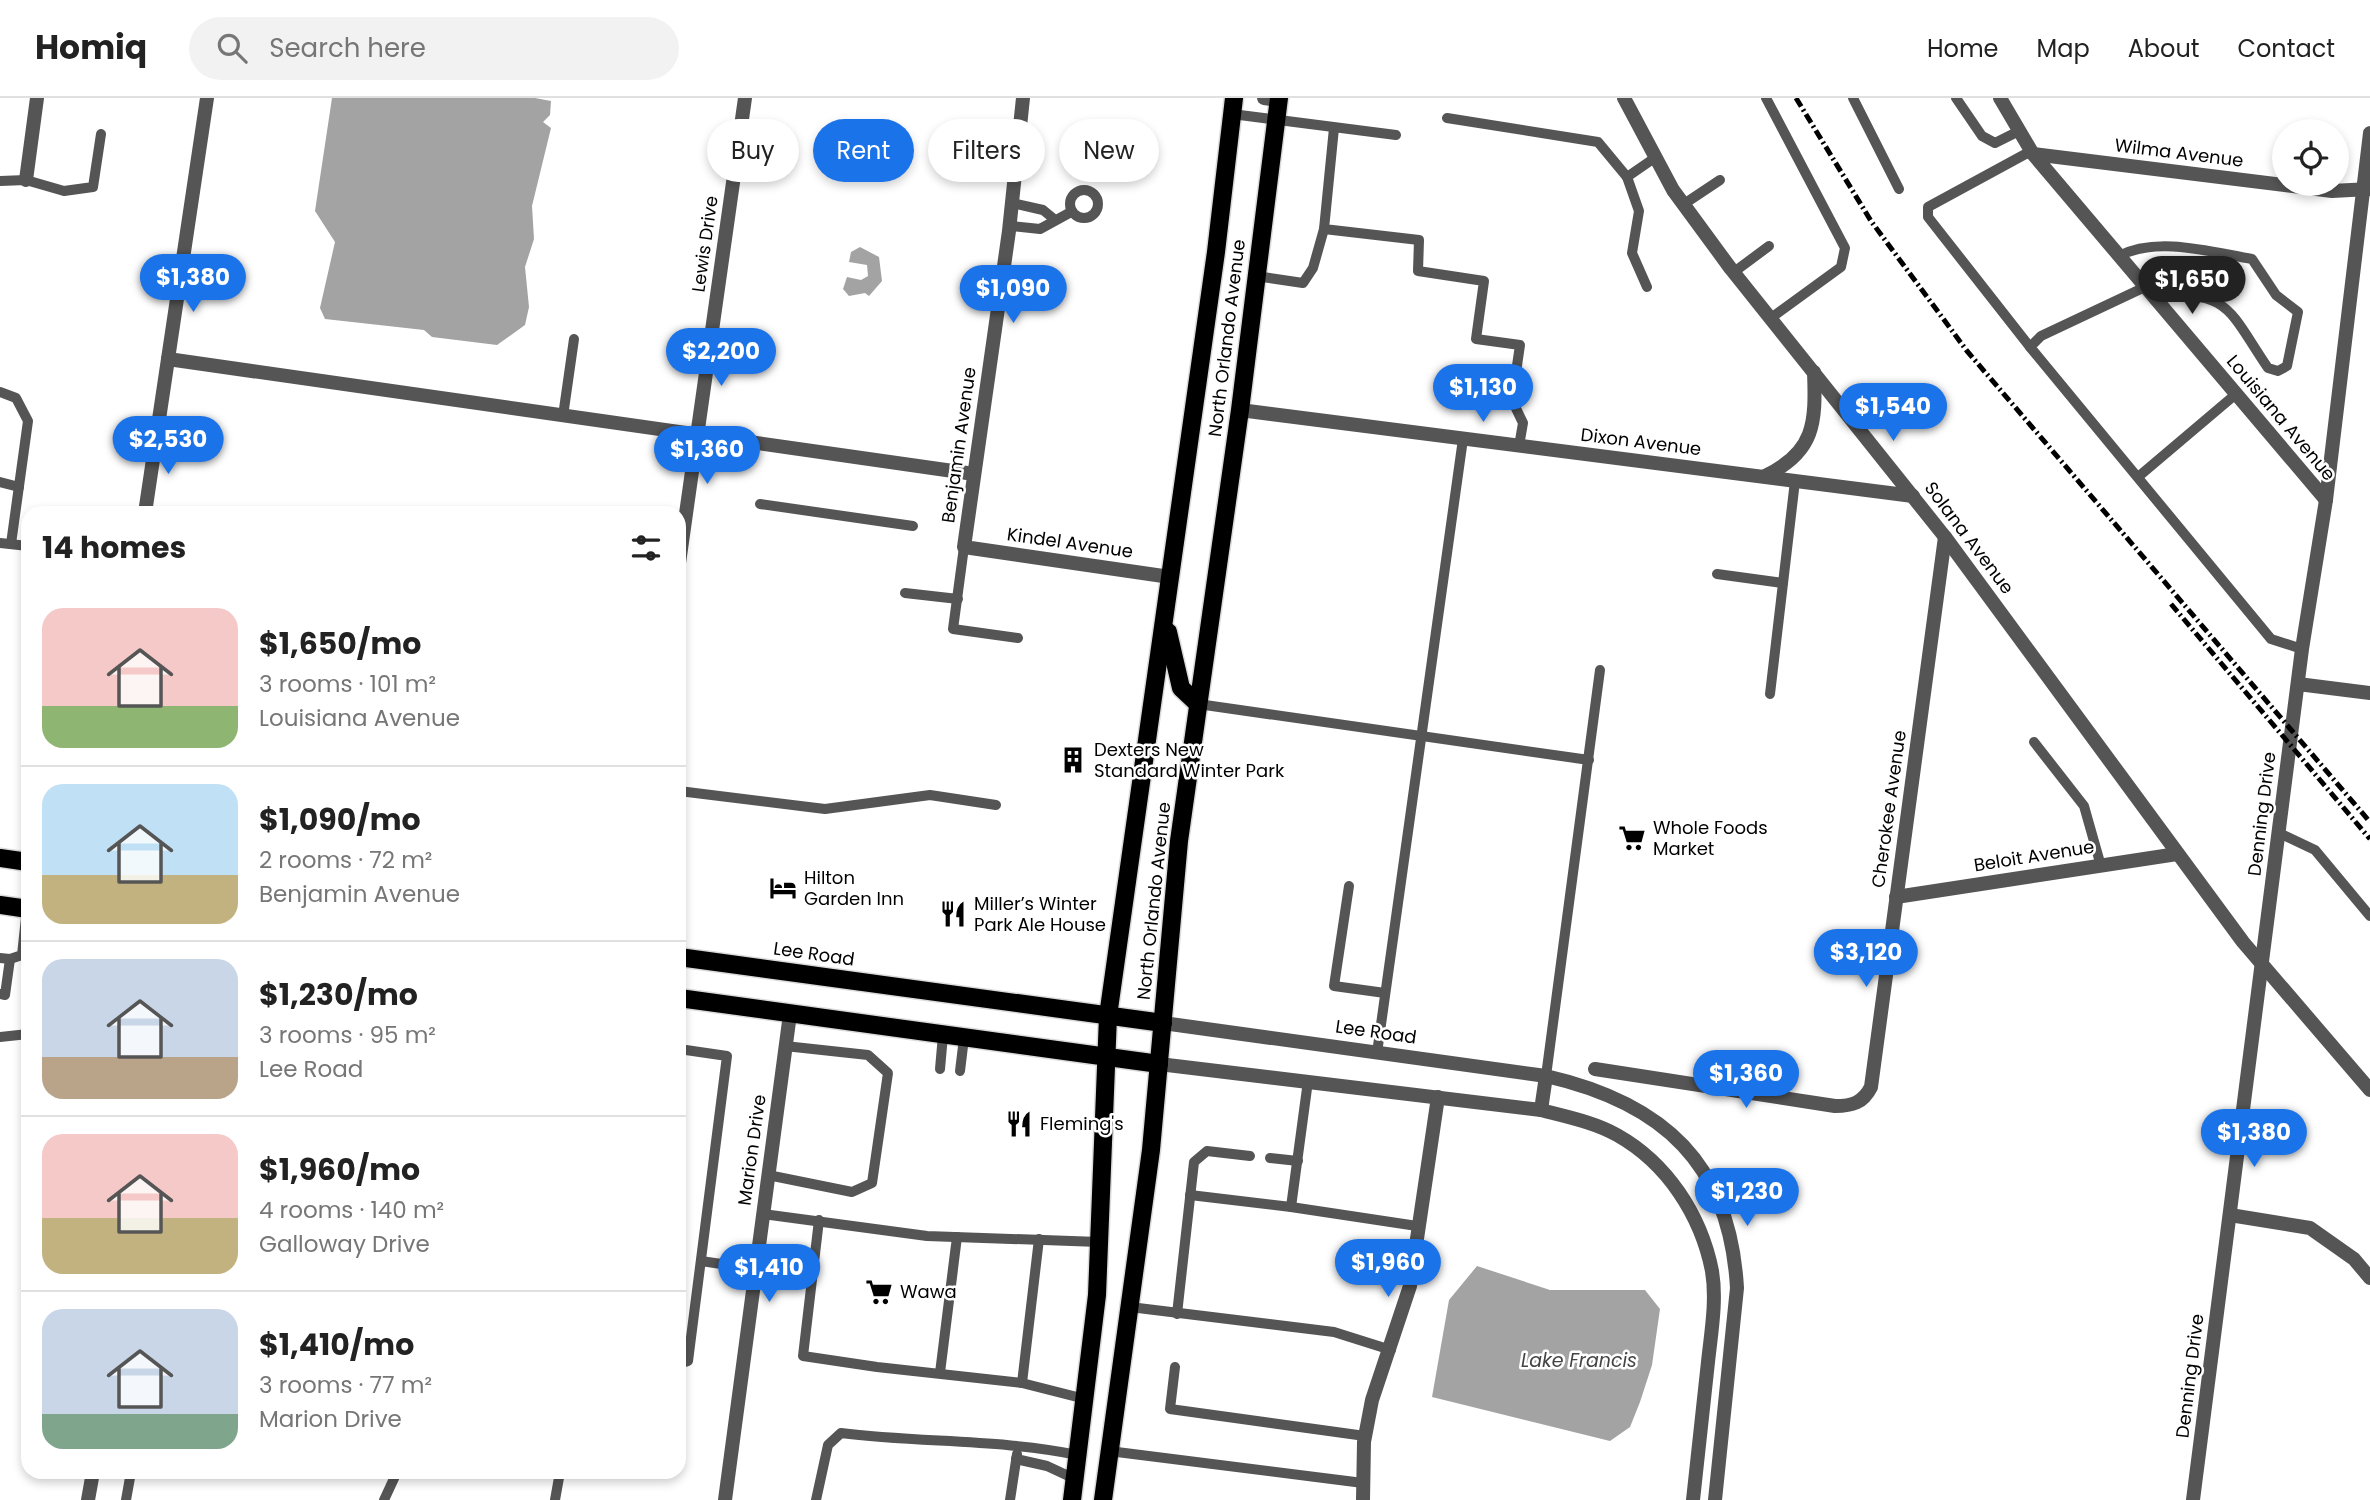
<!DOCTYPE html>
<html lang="en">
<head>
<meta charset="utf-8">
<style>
	:root { --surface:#fff; --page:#f2f2f2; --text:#222; --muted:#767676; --line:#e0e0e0; --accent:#1a73e8 }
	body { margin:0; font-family:Poppins,sans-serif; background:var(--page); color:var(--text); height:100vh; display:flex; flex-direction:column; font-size:26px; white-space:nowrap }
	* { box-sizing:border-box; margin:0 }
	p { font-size:23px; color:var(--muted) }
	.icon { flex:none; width:38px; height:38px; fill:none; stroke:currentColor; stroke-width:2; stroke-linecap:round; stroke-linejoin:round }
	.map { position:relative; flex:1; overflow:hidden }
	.panel { position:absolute; left:21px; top:408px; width:665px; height:973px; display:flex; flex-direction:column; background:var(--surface); border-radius:21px; box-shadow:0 4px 10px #0003 }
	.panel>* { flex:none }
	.top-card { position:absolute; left:707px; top:21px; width:665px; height:63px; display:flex; gap:14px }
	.buttons { position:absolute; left:2272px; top:21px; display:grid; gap:14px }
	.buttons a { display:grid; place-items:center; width:77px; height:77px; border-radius:50%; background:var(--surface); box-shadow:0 4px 10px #0003; font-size:35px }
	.price { position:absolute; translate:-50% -60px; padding:0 16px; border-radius:24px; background:var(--accent); color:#fff; font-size:23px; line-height:46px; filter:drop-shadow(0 2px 4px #0008) }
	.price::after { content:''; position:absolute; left:50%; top:42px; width:21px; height:16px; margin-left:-10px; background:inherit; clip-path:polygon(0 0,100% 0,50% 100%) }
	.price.current { background:#222; color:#fff }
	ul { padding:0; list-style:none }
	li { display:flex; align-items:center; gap:21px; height:175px; padding:0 21px }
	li+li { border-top:2px solid var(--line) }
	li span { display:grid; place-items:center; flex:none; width:196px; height:140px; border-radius:21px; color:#555 }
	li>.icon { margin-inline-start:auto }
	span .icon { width:84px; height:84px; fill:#fffc; stroke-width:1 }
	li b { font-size:30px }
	h2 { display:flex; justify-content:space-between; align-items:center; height:84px; padding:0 21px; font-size:30px }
	.tag { padding:0 24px; border-radius:32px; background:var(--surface); box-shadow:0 4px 10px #0003; font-size:24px; line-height:63px }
	.tag.current { background:var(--accent); color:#fff }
	header { display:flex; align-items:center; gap:42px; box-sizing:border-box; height:98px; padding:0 35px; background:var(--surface); border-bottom:2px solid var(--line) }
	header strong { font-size:33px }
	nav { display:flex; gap:38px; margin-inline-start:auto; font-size:24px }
	.search { width:490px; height:63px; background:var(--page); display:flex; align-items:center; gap:18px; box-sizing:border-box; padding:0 24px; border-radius:38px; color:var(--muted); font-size:26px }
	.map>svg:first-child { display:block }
	.water { fill:#a3a3a3 }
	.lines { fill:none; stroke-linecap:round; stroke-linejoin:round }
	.primary-casing { stroke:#dbdbdb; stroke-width:21 }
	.service { stroke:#555; stroke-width:10 }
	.minor { stroke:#555; stroke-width:14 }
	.tertiary { stroke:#555; stroke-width:14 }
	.primary { stroke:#000; stroke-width:18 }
	.rail { stroke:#000; stroke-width:5; stroke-dasharray:10 3.5 2 3.5; stroke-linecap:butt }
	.labels { text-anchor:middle; stroke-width:5; stroke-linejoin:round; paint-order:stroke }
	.street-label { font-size:18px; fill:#000; stroke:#fff }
	.poi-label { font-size:18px; fill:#000; stroke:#fff; text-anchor:start }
	.water-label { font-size:19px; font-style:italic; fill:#444; stroke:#fff }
</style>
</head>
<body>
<header>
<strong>Homiq</strong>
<div class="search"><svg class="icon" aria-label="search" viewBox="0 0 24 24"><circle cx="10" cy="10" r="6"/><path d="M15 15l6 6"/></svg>Search here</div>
<nav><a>Home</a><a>Map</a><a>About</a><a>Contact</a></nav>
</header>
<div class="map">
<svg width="2370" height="1402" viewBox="0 0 2370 1402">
	<rect width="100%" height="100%" fill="#fff"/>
	<g class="water">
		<path d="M332,0h203l16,3 -1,14 -7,7 8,6 -19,78 2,33 -9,28 4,40 -4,18 -28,20 -65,-8 -8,-7 -99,-11 -5,-11 15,-66 -20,-31z"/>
		<path d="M860,149l19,10 3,24 -13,15 -4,-3 -16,3 -6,-7 4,-12 14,3 7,-4 -1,-11 -18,-3 2,-10z"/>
		<path d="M1477,1168l73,24h95l15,19 -8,56 -12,37 -10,25 -20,14 -178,-44 17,-97z"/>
	</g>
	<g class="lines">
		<g class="primary-casing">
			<g id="primary">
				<path d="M1168,534l13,56 17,16"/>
				<path d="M0,760l28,4"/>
				<path d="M0,807l28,4"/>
				<path d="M679,859l484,66"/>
				<path d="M679,900l480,66"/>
				<path d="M1072,1402l25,-205 11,-279 108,-764 18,-154"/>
				<path d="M1103,1402l48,-350 28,-309 61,-431 39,-312"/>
			</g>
		</g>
		<g class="service">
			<path d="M1766,0l79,150 -4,19 -70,51"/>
			<path d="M1853,0l46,91"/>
			<path d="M1956,0l26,38 13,7 24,-12"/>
			<path d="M1232,16l164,21"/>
			<path d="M1447,20l151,24 29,35 29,-20"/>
			<path d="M1334,30l-10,101 95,11 -1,31 66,10 -8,58 44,6 -8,55 11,23 -4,23"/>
			<path d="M1627,79l12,34 -7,42 15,34"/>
			<path d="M0,83l26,-1 38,11 29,-4 8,-53"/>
			<circle cx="1084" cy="106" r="14"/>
			<path d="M1012,105l31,7 11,9"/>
			<path d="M1684,106l36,-24"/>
			<path d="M1010,128l30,3 31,-17"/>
			<path d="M2119,158c38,-20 92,-4 133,3l24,36 22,17 -11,54 -9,5 -10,-3c-39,-57 -38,-79 -114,-71"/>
			<path d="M1734,174l35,-26"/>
			<path d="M1256,178l47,7 10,-15 11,-39"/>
			<path d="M2145,189l-104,49 -11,11 241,292 31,10"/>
			<path d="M2030,249l-102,-130v-10l103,-56"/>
			<path d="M0,294l16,6 12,23 -17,123"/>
			<path d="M563,318l11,-77"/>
			<path d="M2138,379l98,-83"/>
			<path d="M0,384l19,5"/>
			<path d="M760,406l153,22"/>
			<path d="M0,445l28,3"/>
			<path d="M964,449l-11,82 65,9"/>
			<path d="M1717,476l66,9"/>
			<path d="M905,495l53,6"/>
			<path d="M1770,596l25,-213"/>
			<path d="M1198,606l391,56"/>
			<path d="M2034,644l50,64 17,60"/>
			<path d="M679,693l146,18 105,-14 66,10"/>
			<path d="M2279,735l36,17 55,66"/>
			<path d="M1349,788l-15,100 51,7"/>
			<path d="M0,860l10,1 -5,36 -5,-1"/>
			<path d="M10,861l12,-4 5,-47"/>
			<path d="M0,939l28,-3"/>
			<path d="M679,951l48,7 -39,305 -9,3"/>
			<path d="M1377,955l86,-614"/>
			<path d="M940,971l3,-34"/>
			<path d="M960,973l4,-33"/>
			<path d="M1546,978l54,-406"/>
			<path d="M1270,1060l28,3"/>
			<path d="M768,1077l84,17 20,-9 16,-110 -20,-18 -83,-9"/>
			<path d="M1190,1097l101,12 17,-126"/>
			<path d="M1291,1109l126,19"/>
			<path d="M763,1116l164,22 172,6"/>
			<path d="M819,1122l-16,136 74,11 145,16 17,-144"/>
			<path d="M701,1163l54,8"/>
			<path d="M1130,1209l204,25 57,18"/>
			<path d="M1177,1216l17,-152 13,-11 43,5"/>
			<path d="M1175,1269l-5,42 195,27"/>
			<path d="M940,1275l17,-136"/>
			<path d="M1022,1285l63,16"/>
			<path d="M1109,1353l254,32"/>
			<path d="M1016,1361l31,7 28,13"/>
			<path d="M126,1402l5,-28"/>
			<path d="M384,1402l13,-28"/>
			<path d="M555,1402l5,-28"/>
			<path d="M816,1402l12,-55 13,-12c79,10 159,6 237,22"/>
			<path d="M1010,1402l7,-46"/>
		</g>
		<g class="minor">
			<path d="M1023,0l-14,133 -45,316 206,30"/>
			<path d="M1264,0l15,2"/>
			<path d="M1624,0l49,92 58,79 214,268 298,405 127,148"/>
			<path d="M2000,0l33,56 293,346"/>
			<path d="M2033,56l299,37 38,-2"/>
			<path d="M26,82l11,-82"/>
			<path d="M168,261l806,115"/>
			<path d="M1240,312l673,86"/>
			<path d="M1765,378c50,-24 51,-53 49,-104"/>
			<path d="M145,415l62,-415"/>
			<path d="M679,465l66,-465"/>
			<path d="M2298,586l72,9"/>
			<path d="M1896,799l281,-43"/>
			<path d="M1595,971l240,37c17,0 28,-3 36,-19l74,-550"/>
			<path d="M1541,1012l5,-34"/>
			<path d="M2230,1117l80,13 44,31 16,19"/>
			<path d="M88,1402l5,-28"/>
			<path d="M725,1402l65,-486"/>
			<path d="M1363,1402l1,-58 8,-42 38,-114 28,-189"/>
		</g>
		<g class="tertiary">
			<path d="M1163,925l383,53c118,27 184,88 191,212l-22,212"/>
			<path d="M1159,966l382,46c26,7 53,12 76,25 50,28 84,80 95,136 5,30 -1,62 -4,91 -5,46 -10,92 -15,138"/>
			<path d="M2193,1402l109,-851 24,-149 44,-367"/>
		</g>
		<use href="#primary" class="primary"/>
		<g class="rail">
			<path d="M1796,0l75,123 96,130 403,471"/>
			<path d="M2171,506l199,235"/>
		</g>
	</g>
	<defs>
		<g id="building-bare" transform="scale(2.1)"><path d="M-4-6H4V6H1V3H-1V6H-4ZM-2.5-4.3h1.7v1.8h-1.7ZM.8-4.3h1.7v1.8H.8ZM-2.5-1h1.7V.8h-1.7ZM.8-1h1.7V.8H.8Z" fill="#000" stroke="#fff" stroke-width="2.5" paint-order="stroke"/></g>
		<g id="supermarket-bare" transform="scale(2.1)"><path d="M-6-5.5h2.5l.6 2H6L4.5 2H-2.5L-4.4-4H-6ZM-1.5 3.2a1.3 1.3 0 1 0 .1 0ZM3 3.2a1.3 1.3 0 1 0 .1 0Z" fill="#000" stroke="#fff" stroke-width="2.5" paint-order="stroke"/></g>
		<g id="hotel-bare" transform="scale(2.1)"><path d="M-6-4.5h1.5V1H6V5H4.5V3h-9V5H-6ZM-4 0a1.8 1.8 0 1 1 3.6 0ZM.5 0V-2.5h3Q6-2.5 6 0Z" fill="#000" stroke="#fff" stroke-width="2.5" paint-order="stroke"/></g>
		<g id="restaurant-bare" transform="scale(2.1)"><path d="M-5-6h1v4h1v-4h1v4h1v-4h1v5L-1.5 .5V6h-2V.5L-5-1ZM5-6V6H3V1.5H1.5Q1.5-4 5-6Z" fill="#000" stroke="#fff" stroke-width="2.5" paint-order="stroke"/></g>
	</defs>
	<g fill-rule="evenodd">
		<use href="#building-bare" x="1073" y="662"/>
		<use href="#supermarket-bare" x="1632" y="740"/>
		<use href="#hotel-bare" x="783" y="790"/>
		<use href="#restaurant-bare" x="953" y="816"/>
		<use href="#restaurant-bare" x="1019" y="1026"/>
		<use href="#supermarket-bare" x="879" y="1194"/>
	</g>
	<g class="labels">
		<g class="street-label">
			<text transform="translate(2179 55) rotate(7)" y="6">Wilma Avenue</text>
			<text transform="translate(705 146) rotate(-82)" y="6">Lewis Drive</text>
			<text transform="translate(1227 240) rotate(-83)" y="6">North Orlando Avenue</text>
			<text transform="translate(2281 320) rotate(50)" y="6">Louisiana Avenue</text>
			<text transform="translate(1641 344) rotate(7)" y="6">Dixon Avenue</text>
			<text transform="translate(959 347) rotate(-82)" y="6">Benjamin Avenue</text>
			<text transform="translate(1969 440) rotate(53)" y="6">Solana Avenue</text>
			<text transform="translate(1070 445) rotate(8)" y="6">Kindel Avenue</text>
			<text transform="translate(1889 711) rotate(-82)" y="6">Cherokee Avenue</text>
			<text transform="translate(2262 716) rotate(-83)" y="6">Denning Drive</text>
			<text transform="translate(2034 758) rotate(-9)" y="6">Beloit Avenue</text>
			<text transform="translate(1154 803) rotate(-84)" y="6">North Orlando Avenue</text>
			<text transform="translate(814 856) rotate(8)" y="6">Lee Road</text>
			<text transform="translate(1376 934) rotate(8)" y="6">Lee Road</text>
			<text transform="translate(752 1052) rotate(-82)" y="6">Marion Drive</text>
			<text transform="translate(2190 1278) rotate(-83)" y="6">Denning Drive</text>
		</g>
		<g class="poi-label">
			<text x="1094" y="658">Dexters New<tspan x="1094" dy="21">Standard Winter Park</tspan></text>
			<text x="1653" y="736">Whole Foods<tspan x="1653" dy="21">Market</tspan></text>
			<text x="804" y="786">Hilton<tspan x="804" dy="21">Garden Inn</tspan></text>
			<text x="974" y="812">Miller’s Winter<tspan x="974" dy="21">Park Ale House</tspan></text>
			<text x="1040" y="1032">Fleming's</text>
			<text x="900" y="1200">Wawa</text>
		</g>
		<g class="water-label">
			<text x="1579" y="1269">Lake Francis</text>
		</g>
	</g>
</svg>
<div class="buttons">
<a><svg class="icon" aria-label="locate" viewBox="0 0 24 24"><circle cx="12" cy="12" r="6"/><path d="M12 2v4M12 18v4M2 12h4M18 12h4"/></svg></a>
</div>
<b class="price" style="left:193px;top:216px">$1,380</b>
<b class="price current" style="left:2192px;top:218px">$1,650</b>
<b class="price" style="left:1013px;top:227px">$1,090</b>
<b class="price" style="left:721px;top:290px">$2,200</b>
<b class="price" style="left:1483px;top:326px">$1,130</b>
<b class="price" style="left:1893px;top:345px">$1,540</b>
<b class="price" style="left:168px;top:378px">$2,530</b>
<b class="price" style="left:707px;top:388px">$1,360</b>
<b class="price" style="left:1866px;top:891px">$3,120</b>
<b class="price" style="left:1746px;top:1012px">$1,360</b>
<b class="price" style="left:2254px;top:1071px">$1,380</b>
<b class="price" style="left:1747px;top:1130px">$1,230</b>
<b class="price" style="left:1388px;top:1201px">$1,960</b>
<b class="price" style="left:769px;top:1206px">$1,410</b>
<div class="top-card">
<a class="tag">Buy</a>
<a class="tag current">Rent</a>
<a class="tag">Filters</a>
<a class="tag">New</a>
</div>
<section class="panel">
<h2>14 homes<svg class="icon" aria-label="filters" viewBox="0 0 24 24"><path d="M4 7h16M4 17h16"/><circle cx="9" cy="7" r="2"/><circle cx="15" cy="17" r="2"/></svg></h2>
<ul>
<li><span style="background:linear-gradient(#f6c9c9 70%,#8fb573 0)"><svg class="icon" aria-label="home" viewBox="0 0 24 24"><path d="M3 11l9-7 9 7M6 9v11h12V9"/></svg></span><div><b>$1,650/mo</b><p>3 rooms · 101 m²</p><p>Louisiana Avenue</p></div></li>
<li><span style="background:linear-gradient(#bfe0f5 65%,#c2b280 0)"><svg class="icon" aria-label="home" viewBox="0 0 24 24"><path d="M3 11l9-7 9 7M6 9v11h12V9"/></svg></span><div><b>$1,090/mo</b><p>2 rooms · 72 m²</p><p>Benjamin Avenue</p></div></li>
<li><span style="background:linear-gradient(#c9d6e8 70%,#b9a48a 0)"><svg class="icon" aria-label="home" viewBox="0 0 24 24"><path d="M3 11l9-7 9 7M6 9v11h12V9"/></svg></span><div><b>$1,230/mo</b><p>3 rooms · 95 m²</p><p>Lee Road</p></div></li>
<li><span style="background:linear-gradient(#f6c9c9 60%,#c2b280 0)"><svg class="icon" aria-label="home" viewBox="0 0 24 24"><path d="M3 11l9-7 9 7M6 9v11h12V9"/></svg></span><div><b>$1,960/mo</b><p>4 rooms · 140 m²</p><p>Galloway Drive</p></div></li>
<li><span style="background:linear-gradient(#c9d6e8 75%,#7fa58c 0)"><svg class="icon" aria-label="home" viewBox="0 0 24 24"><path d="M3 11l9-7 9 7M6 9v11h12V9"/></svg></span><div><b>$1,410/mo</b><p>3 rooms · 77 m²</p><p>Marion Drive</p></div></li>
</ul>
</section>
</div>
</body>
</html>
